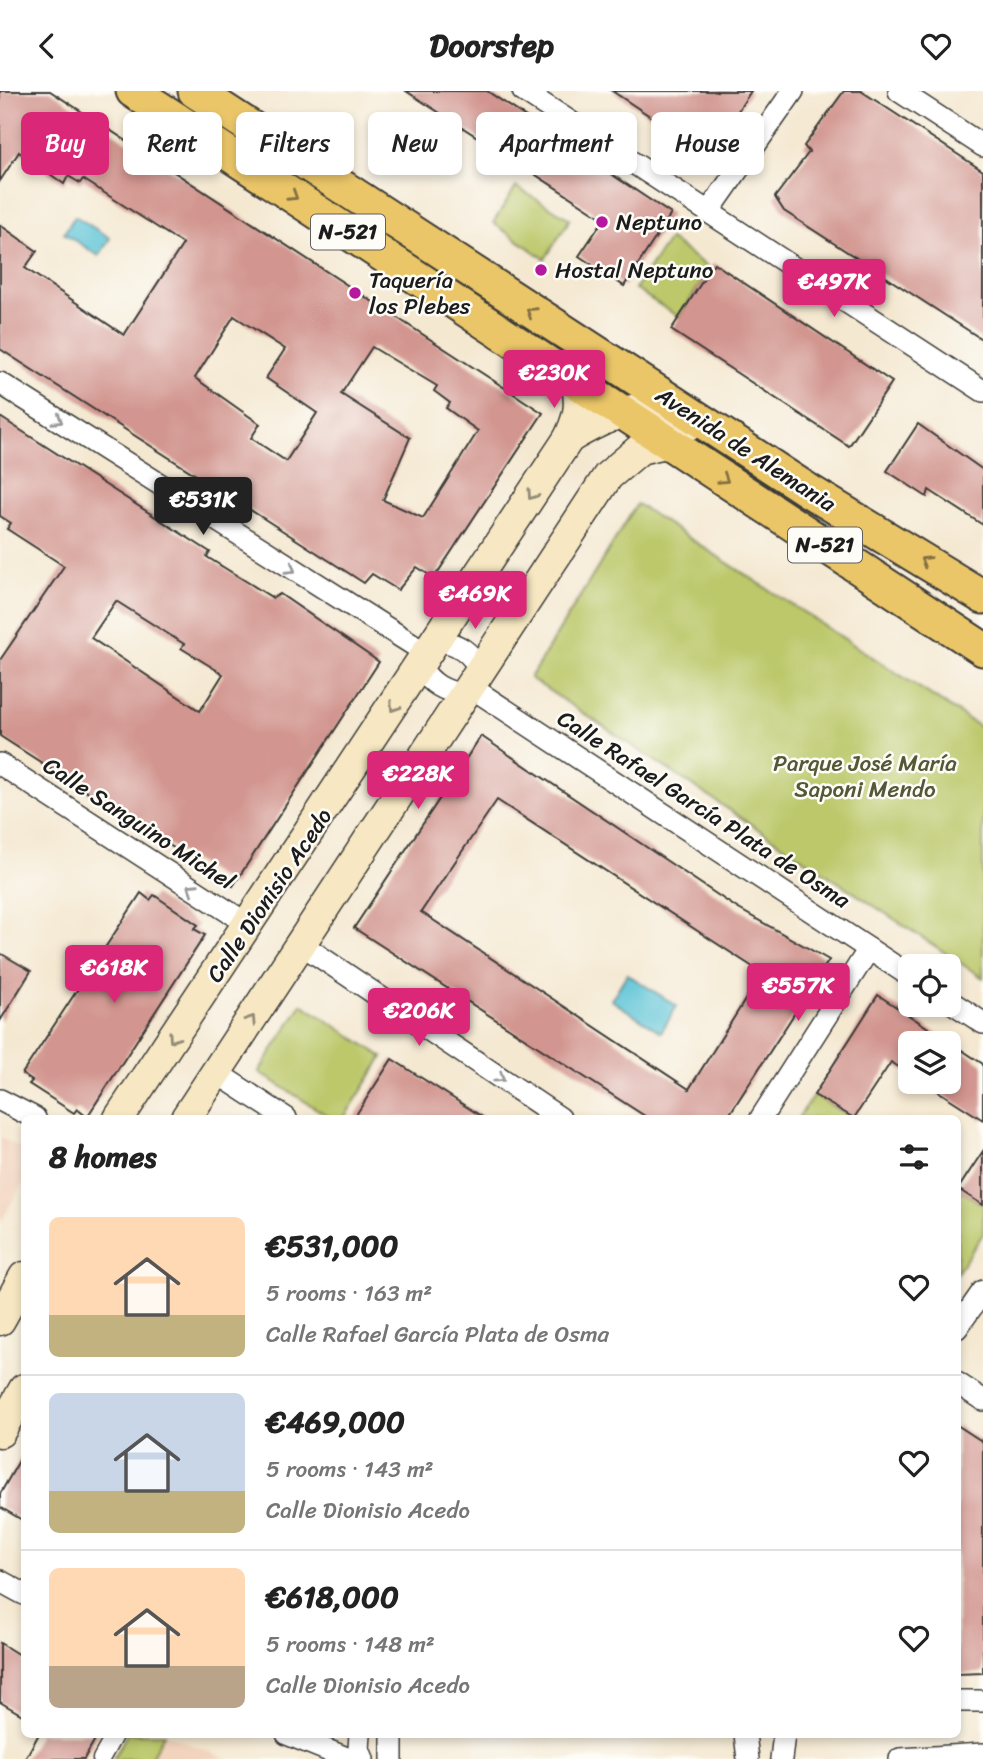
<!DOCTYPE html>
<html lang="en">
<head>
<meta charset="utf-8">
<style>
	:root { --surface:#fff; --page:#f2f2f2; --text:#222; --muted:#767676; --line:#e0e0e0; --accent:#db2777 }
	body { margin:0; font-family:Sriracha,sans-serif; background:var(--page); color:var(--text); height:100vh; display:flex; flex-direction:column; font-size:26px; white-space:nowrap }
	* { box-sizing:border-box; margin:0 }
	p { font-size:23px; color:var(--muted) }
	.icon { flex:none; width:38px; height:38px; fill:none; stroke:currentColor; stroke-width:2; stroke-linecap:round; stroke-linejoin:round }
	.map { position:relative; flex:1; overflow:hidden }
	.details { position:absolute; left:21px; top:1024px; width:940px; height:623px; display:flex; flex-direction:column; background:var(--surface); border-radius:10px; box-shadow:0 4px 10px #0003 }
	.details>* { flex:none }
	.banner { position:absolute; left:21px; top:21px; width:942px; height:63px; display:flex; gap:14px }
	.fabs { position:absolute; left:898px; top:863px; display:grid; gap:14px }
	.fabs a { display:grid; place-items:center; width:63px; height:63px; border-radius:10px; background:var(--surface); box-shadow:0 4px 10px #0003; font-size:35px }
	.price { position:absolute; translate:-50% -60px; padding:0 16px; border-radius:7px; background:var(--accent); color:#fff; font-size:23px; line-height:46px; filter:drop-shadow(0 2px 4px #0008) }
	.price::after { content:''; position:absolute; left:50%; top:42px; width:21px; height:16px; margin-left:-10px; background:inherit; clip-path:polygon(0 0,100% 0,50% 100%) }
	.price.current { background:#222; color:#fff }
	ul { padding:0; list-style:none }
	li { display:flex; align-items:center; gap:21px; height:175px; padding:0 28px }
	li+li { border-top:2px solid var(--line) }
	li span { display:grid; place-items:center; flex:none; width:196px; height:140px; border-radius:10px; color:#555 }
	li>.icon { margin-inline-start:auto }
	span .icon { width:84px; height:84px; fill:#fffc; stroke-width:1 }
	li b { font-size:30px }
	h2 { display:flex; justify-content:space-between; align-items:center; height:84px; padding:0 28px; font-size:30px }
	.chip { padding:0 24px; border-radius:10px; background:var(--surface); box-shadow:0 4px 10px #0003; font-size:24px; line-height:63px }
	.chip.current { background:var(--accent); color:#fff }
	header { display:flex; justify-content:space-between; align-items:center; height:91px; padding:0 28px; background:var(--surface); font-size:32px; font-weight:800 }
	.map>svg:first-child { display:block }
	.built { fill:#f2d4be }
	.green { fill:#bcc86a; stroke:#6c7243; stroke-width:2 }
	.water { fill:#5ac2d6; stroke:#3b6f79; stroke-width:2 }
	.building { fill:#d2958f; fill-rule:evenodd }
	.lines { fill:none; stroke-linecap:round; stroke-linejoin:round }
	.pedestrian-casing { stroke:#3c3b37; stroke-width:19 }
	.minor-casing { stroke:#3c3b37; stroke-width:24 }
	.secondary-casing { stroke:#3c3b37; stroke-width:33 }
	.primary-casing { stroke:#3c3b37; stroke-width:37 }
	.pedestrian { stroke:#fff; stroke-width:16 }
	.minor { stroke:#fff; stroke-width:21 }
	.secondary { stroke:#f7e8c3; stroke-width:30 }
	.primary { stroke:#ebc669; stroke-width:33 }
	.oneway { stroke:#847142 }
	.oneway2 { stroke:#999 }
	.oneway3 { stroke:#948c78 }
	.poi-dot { fill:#b5179e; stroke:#fdfcf7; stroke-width:2.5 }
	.labels { text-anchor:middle; stroke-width:5; stroke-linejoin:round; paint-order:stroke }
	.shield { fill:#fdfcf7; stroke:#605f5e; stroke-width:2 }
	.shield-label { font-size:21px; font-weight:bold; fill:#1c1c1c }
	.poi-label { font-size:23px; fill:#1c1c1c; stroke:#fdfcf7; text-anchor:start }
	.street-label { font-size:23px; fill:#1c1c1c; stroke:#fdfcf7 }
	.park-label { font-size:23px; fill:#545837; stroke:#fdfcf7 }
</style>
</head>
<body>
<header><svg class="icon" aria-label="back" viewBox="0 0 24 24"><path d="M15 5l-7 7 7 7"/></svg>Doorstep<svg class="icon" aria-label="heart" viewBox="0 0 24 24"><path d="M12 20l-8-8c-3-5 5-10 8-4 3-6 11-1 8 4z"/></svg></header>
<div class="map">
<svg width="983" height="1668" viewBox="0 0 983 1668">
	<rect width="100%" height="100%" fill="#fdfcf7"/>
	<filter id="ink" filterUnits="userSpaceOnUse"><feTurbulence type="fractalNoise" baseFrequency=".0143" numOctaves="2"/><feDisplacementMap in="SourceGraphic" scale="14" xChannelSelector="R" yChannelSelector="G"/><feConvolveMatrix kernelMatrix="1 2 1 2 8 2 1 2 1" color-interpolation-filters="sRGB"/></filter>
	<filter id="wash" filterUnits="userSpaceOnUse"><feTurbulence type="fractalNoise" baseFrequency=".00686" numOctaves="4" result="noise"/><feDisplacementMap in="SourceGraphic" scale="28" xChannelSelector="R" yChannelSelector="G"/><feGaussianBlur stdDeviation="1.57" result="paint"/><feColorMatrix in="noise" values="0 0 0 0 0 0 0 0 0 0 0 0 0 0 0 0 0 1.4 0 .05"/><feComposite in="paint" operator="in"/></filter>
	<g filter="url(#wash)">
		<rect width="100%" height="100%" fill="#f4e8d1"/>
		<g class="built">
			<path d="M0,1046l24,13v32l-24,41z"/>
			<path d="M164,1643h2l61,25h-77z"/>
		</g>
		<g class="green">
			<path d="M516,96l54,32 -25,40 -52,-36z"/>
			<path d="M669,148l41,30 -31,48 -44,-28z"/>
			<path d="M637,413l346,225v249l-453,-300z"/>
			<path d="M302,913l81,53 -39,61h-13l-72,-46z"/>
			<path d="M814,1004l37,23h-53z"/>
			<path d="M957,1097l26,17v29l-26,39z"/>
			<path d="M127,1643h37l-14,25h-37z"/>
		</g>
		<g class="water">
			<path d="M75,125l35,22 -11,18 -35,-23z"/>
			<path d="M627,883l50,32 -16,26 -50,-32z"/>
		</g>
		<g id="blocks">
			<g class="building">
				<path d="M0,0h50l493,322 -109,165 -17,-11 -19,23 -26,-16 -8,9 -364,-234v-124l37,26 -12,17 99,67 59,-91 -100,-65 -3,4 -12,-7 -4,8 -45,-32 -19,29zM234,225l51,33 -19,29 51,35 -31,48 -35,-23 9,-14 -65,-46zM372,256l65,39 -3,5 16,12 -4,5 32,23 -55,87 -40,-18 27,-62 -69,-44z"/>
				<path d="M406,0h81l184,123 -47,72 -45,-30 25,-37z"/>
				<path d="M612,0h139l-42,64z"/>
				<path d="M844,0h17l122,80v169l-199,-129 -9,-14 34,-45 -5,-6z"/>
				<path d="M714,172l178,119 -43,64 -178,-116z"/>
				<path d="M0,326l210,135 -3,5 66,41 7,-4 99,68 -146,224 -233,-150v-76l64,-94 -57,-37 4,-6 -11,-7zM116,510l68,43 -3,4 42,26 -23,37 -109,-73z"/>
				<path d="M918,333l65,46v55l-54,-35 -2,7 -40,-26z"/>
				<path d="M481,645l256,172 92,52 -102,158h-79l-294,-190zM497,709l265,173 -73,116 -268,-177z"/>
				<path d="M141,802l9,7 4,-5 44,30 -4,4 11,6 -118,182 -10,-8 -3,4 -45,-29 3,-3 -10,-7z"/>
				<path d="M0,862l31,18 -31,50z"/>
				<path d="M878,904l105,69v56l-61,-39h26v-38h-38v31l-19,-12 -37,56 -40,-23z"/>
				<path d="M392,968l92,59h-130z"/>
				<path d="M983,1060v54l-25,-16z"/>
				<path d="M957,1334l26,17v231l-26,1z"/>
				<path d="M24,1361v69l-24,-14v-13z"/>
				<path d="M0,1552l24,15v58l-24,-14z"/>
				<path d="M39,1643h59l-14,25h-59z"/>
			</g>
		</g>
	</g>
	<g filter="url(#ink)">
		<use href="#blocks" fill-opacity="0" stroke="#3c3b37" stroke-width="2"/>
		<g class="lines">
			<g class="pedestrian-casing">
				<path id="pedestrian" d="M101,1668l14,-25"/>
			</g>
			<g class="minor-casing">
				<g id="minor">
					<path d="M523,0l460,300"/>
					<path d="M899,0l84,55"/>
					<path d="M709,120l84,-120"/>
					<path d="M0,292l428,271"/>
					<path d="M438,549c21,4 31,11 42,29"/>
					<path d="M420,576c12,18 23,23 43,28"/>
					<path d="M469,595l441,290"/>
					<path d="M0,673l249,161"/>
					<path d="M301,853l259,174"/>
					<path d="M948,909l35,23"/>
					<path d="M217,982l69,45"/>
					<path d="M0,1009l35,18"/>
					<path d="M761,1027l108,-169"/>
					<path d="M957,1237l26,-37"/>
					<path d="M957,1292l26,17"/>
					<path d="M0,1490l24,13"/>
					<path d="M957,1610h26"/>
					<path d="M287,1643l62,25"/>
					<path d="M360,1643l-1,15 4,10"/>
					<path d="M745,1643l3,25"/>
					<path d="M392,1668v-25"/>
					<path d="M781,1668l3,-25"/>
					<path d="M900,1668l83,-5"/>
				</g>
			</g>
			<g class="secondary-casing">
				<g id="secondary">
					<path d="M569,347c24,-14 60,-34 89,-29 10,2 21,11 30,16"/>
					<path d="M119,1027l450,-680c9,-19 13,-33 7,-54"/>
					<path d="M186,1027l422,-642 32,-27 26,-6"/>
					<path d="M0,1229l24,-43"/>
					<path d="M0,1341l24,-43"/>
				</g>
			</g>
			<g class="primary-casing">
				<g id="primary">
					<path d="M133,0l850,558"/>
					<path d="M195,0l614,400 174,106"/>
				</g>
			</g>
			<use href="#pedestrian" class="pedestrian"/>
			<use href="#minor" class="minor"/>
			<use href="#secondary" class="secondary"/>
			<use href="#primary" class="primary"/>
		</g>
		<defs><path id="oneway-chevron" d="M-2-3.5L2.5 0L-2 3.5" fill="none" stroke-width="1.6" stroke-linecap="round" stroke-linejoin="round" transform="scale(1.75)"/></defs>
		<g class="oneway">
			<use href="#oneway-chevron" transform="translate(293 105) rotate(33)"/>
			<use href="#oneway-chevron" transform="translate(531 221) rotate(-147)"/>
			<use href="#oneway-chevron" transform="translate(724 388) rotate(33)"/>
			<use href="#oneway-chevron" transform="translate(925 470) rotate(-149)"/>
		</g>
		<g class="oneway2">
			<use href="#oneway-chevron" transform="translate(58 329) rotate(32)"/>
			<use href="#oneway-chevron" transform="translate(291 478) rotate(32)"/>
			<use href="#oneway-chevron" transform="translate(192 797) rotate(-147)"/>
			<use href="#oneway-chevron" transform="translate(500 987) rotate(34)"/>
		</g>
		<g class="oneway3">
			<use href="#oneway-chevron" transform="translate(532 404) rotate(124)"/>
			<use href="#oneway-chevron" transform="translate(394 616) rotate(123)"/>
			<use href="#oneway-chevron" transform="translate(251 929) rotate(-57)"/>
			<use href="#oneway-chevron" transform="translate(173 947) rotate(124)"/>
		</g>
	</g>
	<g class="poi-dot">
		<circle cx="602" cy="131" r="7"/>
		<circle cx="541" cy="179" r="7"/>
		<circle cx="355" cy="202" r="7"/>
	</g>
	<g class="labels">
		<g class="shield">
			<rect x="311" y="123.5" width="74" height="35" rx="5"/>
			<rect x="788" y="436.5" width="74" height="35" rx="5"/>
		</g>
		<g class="shield-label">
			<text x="348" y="148">N-521</text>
			<text x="825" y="461">N-521</text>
		</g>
		<g class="poi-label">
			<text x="616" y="139">Neptuno</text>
			<text x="555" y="187">Hostal Neptuno</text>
			<text x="369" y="197">Taquería<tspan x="369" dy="26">los Plebes</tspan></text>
		</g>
		<g class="street-label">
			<text transform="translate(746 358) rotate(33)" y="8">Avenida de Alemania</text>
			<text transform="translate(704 718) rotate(33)" y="8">Calle Rafael García Plata de Osma</text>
			<text transform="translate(139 732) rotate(33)" y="8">Calle Sanguino Michel</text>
			<text transform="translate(269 804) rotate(-56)" y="8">Calle Dionisio Acedo</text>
		</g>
		<g class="park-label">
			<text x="865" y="680">Parque José María<tspan x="865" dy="26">Saponi Mendo</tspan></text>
		</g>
	</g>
</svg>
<div class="fabs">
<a><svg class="icon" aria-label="locate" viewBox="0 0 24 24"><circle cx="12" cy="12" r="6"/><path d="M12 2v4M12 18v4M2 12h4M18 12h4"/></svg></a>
<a><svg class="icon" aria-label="layers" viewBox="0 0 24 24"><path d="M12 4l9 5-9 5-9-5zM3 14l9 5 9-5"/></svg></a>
</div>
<b class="price" style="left:834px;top:228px">€497K</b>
<b class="price" style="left:554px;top:319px">€230K</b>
<b class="price current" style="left:203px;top:446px">€531K</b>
<b class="price" style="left:475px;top:540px">€469K</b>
<b class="price" style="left:418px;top:720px">€228K</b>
<b class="price" style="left:114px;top:914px">€618K</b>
<b class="price" style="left:798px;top:932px">€557K</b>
<b class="price" style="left:419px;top:957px">€206K</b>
<div class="banner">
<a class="chip current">Buy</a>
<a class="chip">Rent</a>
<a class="chip">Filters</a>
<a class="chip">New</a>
<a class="chip">Apartment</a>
<a class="chip">House</a>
</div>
<section class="details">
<h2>8 homes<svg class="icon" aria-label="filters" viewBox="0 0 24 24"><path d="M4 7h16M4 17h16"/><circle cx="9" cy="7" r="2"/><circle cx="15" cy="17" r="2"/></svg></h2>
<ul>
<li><span style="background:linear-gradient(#ffd9b3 70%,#c2b280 0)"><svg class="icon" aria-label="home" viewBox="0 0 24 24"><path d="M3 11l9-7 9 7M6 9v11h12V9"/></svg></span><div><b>€531,000</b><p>5 rooms · 163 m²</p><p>Calle Rafael García Plata de Osma</p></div><svg class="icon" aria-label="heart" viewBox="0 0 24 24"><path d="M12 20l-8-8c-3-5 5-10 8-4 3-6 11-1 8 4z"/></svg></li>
<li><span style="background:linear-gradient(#c9d6e8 70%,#c2b280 0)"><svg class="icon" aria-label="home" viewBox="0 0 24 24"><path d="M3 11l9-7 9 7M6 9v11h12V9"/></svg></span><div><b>€469,000</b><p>5 rooms · 143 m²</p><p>Calle Dionisio Acedo</p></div><svg class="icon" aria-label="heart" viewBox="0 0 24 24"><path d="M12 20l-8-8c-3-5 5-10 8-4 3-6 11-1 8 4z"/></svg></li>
<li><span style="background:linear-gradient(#ffd9b3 70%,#b9a48a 0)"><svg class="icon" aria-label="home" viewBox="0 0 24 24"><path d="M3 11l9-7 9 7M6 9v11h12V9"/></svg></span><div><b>€618,000</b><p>5 rooms · 148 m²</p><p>Calle Dionisio Acedo</p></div><svg class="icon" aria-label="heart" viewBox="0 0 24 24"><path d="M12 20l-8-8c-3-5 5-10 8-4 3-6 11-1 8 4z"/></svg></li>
</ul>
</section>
</div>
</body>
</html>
